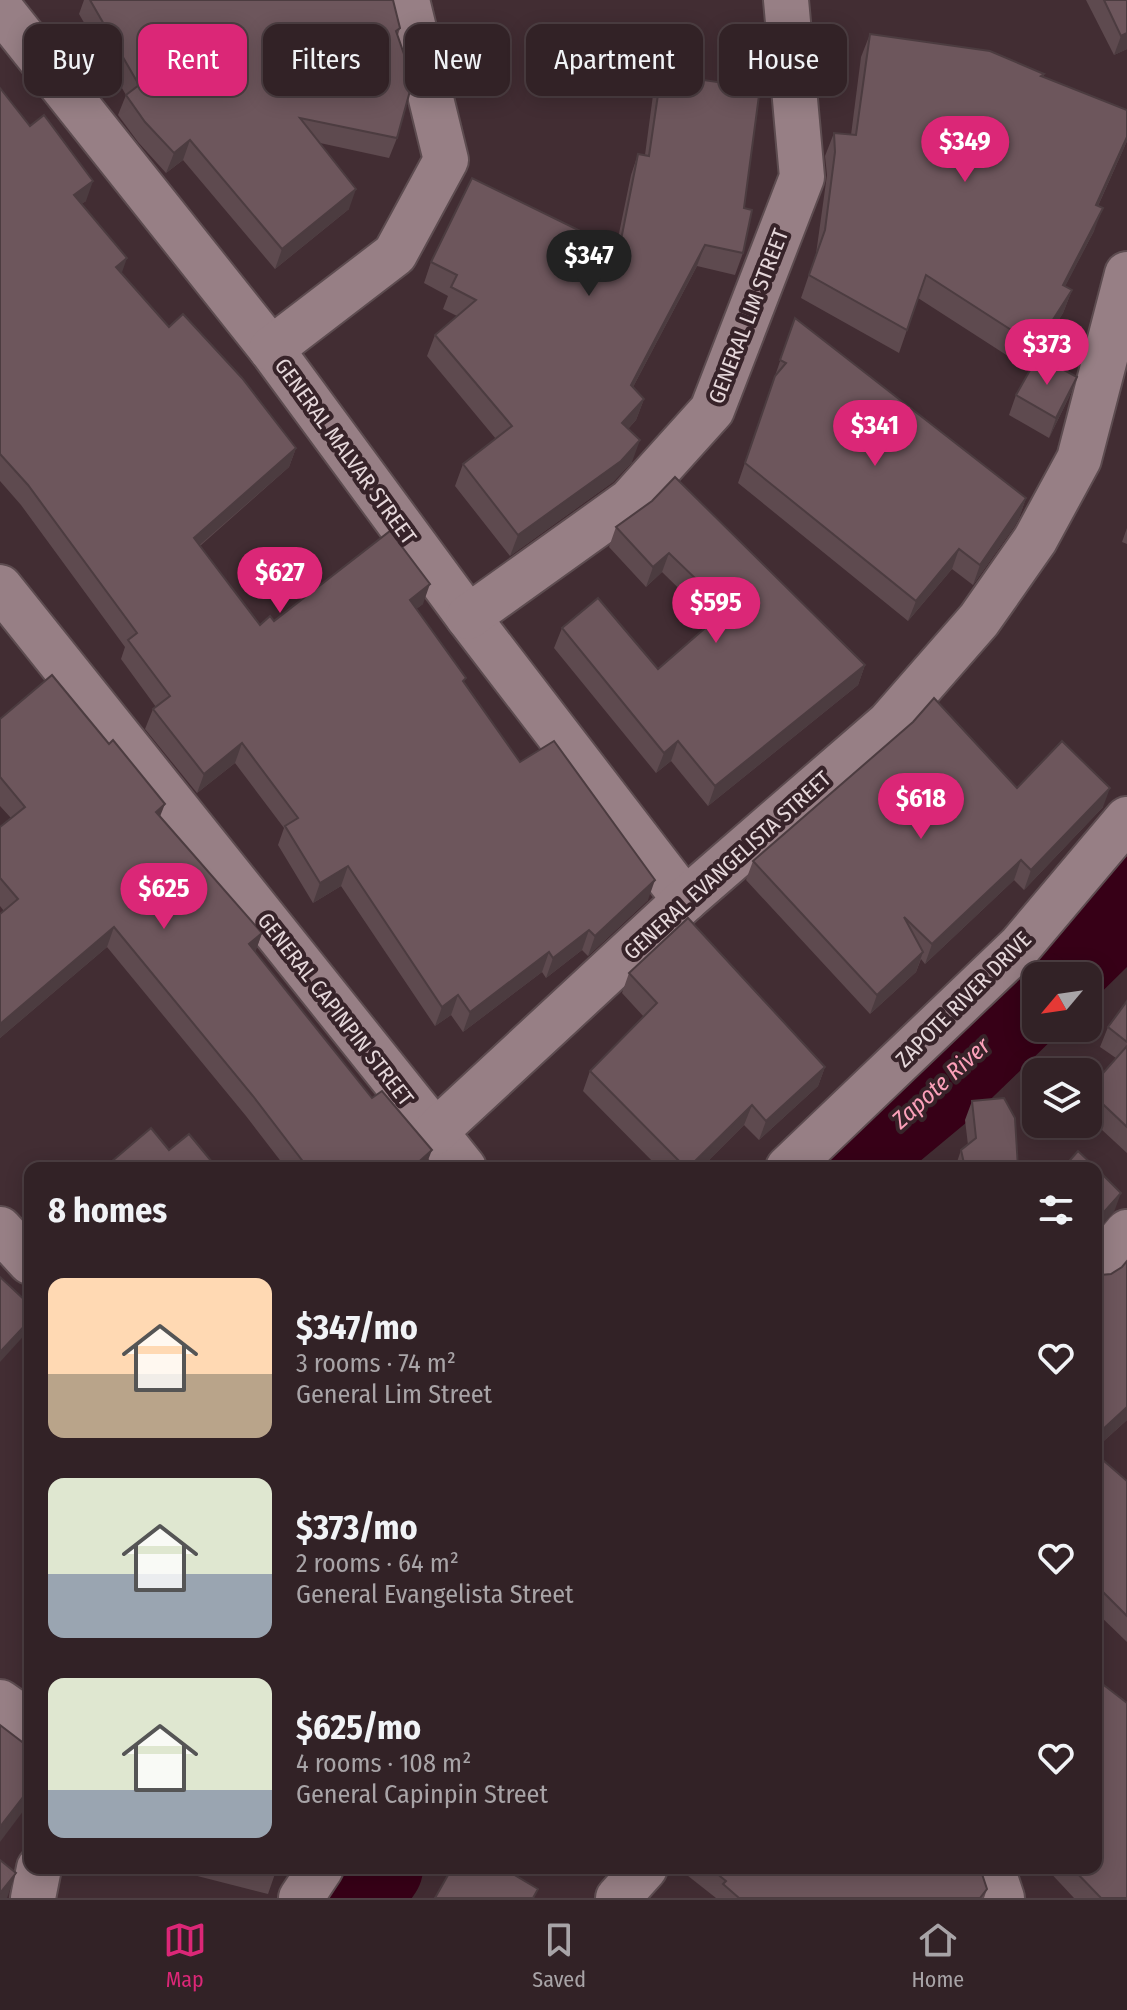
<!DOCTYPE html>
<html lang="en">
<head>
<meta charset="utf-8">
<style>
	:root { --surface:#322226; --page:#3d2f32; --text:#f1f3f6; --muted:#a8a4a7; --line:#4d3f43; --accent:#db2777 }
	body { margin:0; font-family:"Fira Sans Condensed",sans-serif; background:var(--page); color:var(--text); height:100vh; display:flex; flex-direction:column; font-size:30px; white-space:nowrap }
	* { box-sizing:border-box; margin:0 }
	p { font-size:26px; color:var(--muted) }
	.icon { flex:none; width:44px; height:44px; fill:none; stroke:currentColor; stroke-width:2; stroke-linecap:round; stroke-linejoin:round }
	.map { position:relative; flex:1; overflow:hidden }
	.sheet { position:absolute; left:24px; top:1162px; width:1078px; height:712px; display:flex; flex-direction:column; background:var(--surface); border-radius:16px; box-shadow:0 4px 20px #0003,0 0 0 2px var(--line) }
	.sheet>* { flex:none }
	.top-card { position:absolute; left:24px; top:24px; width:1080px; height:72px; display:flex; gap:16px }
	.needle { width:52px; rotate:241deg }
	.buttons { position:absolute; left:1022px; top:962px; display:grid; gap:16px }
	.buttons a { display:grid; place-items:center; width:80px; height:80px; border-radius:16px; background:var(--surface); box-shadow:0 4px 20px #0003,0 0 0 2px var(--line); font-size:40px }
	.price { position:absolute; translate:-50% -68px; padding:0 18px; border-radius:28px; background:var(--accent); color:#fff; font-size:26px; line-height:52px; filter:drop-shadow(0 2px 4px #0008) }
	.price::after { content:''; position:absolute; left:50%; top:48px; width:24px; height:18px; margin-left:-12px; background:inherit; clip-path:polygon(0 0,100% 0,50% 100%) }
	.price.current { background:#222; color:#fff }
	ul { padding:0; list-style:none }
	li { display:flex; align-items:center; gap:24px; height:200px; padding:0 24px }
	li span { display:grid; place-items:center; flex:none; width:224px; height:160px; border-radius:16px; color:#555 }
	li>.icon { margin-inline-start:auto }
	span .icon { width:96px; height:96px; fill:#fffc; stroke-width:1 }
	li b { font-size:34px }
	h2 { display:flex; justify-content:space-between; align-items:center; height:96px; padding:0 24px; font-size:34px }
	.pill { padding:0 28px; border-radius:16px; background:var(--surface); box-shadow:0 4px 20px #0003,0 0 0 2px var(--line); font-size:28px; line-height:72px }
	.pill.current { background:var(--accent); color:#fff }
	.menu { display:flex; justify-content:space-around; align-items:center; height:112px; border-top:2px solid var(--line); background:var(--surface); font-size:22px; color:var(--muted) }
	.menu a { display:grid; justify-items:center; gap:4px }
	.menu .current { color:var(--accent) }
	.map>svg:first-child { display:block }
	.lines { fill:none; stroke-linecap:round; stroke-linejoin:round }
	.river { stroke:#370017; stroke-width:88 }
	.street-casing { stroke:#5d4c50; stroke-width:48 }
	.secondary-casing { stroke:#5d4c50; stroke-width:48 }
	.street { stroke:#977f85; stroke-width:44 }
	.secondary { stroke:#977f85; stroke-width:44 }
	.wall { fill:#5e4a4f }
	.shaded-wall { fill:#4c3c40 }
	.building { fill:#6d565c; stroke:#4c3c40; stroke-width:2 }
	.labels { text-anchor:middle; stroke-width:8; stroke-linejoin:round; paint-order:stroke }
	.street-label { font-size:22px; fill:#e6d8db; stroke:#372329 }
	.water-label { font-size:24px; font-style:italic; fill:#fca1ba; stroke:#372329 }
</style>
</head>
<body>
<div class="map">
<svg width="1127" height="1898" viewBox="0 0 1127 1898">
	<rect width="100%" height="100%" fill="#422d33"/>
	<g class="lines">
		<g class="river">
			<path d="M1055,976l57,-56 15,-23"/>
			<path d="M843,1168l95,-79 98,-95"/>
			<path d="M359,1898l20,-30"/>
		</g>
		<g class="street-casing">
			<g id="street">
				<path d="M0,8l271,341 197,268 217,283"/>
				<path d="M271,349l124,-95 51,-94 -39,-160"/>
				<path d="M0,587l464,581"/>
				<path d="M468,617l162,-116 82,-91 90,-233 -16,-177"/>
				<path d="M434,1133l251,-233 204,-177 90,-103 56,-80 44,-81 48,-185"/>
				<path d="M0,1229l30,33"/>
				<path d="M1096,1270l31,-38"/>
				<path d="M0,1702l30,21"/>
				<path d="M992,1868l10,30"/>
				<path d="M33,1898l6,-30"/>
				<path d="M618,1898l27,-30"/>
			</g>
		</g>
		<g class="secondary-casing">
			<g id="secondary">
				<path d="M788,1168l232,-222 107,-127"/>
				<path d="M301,1898l20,-30"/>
			</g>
		</g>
		<use href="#street" class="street"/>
		<use href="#secondary" class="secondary"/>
	</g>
	<g class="wall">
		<path d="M84,0h309l7,28 -2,7 -1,103 -8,20 -69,-15 29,66 -74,60 -92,-109 -17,13 -28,-31 -20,-27 8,-20 -47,-81z"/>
		<path d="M1086,0h41v49l-13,6z"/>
		<path d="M870,34l174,40 -1,3 84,64 -29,65 -4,25 -29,55 7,4 -9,23 -35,56 -110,-71 -19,55 -98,-55 15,-44 11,-79 -2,-19 9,-23 17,2 10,-78z"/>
		<path d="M661,74l83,134 -1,45 -8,22 -38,-9 -64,121 11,12 -8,21 -8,9 4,33 -19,20 -103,74 -55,-70 8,-22 33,-25 -69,-83 8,-21 22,-19 -14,-7 5,-13 -24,-13 7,-21 185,-14 15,-73 7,-21 7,1 8,-60z"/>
		<path d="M0,88l86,113 -5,3 40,69 48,54 127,121 -7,19 -89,79 60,79 14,-4 149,-17 -7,5 49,74 55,79 128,138 -60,56 -6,-6 -36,28 -4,-6 -79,60 -12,-17 -16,11 -94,-140 -28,17 -35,-58 6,-17 -49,-65 -38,30 -52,-64 8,-20 3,-2 -35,-48 4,-12 -104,-142 -21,-24z"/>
		<path d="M795,318l231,180 -7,20 -5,9 -41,58 -21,-16 -44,52 -170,-138z"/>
		<path d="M1077,377l-8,20 -20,41 -40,-23 7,-20z"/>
		<path d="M652,501l213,164 -7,20 -150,121 -37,-45 -15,12 -102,-125 8,-20 96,41 55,-47 -51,-50 -16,15 -37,-40 7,-20z"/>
		<path d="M1127,528v16l-5,-2z"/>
		<path d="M0,719l160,98 102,116 -7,19 170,216h-139l-40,-52 -139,-169 -107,91v-124l4,-3 -4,-5v-79l11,-9 -11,-12z"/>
		<path d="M1017,788l86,19 -79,83 -10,-10 -89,84 -4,-5 -5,13 -46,42 -124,-134 7,-19z"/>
		<path d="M629,973l196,94 -7,19 -59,54 -15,-15 -43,43h-42l-76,-77 7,-20 54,-54 -22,-24z"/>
		<path d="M1127,1001v152l-39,-36v-28l28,-31 -16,-11 8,-20z"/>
		<path d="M972,1101l46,67h-63l6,-18 7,-5 -3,-25z"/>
		<path d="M1096,1274l31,146 -31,28z"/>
		<path d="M1096,1454l31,27v161l-31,-30z"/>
		<path d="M166,1868h111l-9,26z"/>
		<path d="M678,1868h302l7,21 -3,9h-268z"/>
		<path d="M1046,1868h50l31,30h-53z"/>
	</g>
	<g class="shaded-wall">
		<path d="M1127,33v16l-13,6 7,-19z"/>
		<path d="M1127,137v4l-39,87 8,-23z"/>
		<path d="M190,140l-7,20 -17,13 8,-20z"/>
		<path d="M93,181l-7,20 -20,14 8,-20z"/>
		<path d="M356,189l-7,20 -74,60 7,-20z"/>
		<path d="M1103,208l-9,23 -40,77 9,-23z"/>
		<path d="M705,245l-8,21 -74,140 8,-21z"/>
		<path d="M127,258l-7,20 -4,-11z"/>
		<path d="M1072,290l-9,23 -35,56 8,-23z"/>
		<path d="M1077,377l-8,20 -20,41 7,-20z"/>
		<path d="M644,399l-8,21 -22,24 8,-21z"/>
		<path d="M640,440l-8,22 -19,20 -103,74 8,-21z"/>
		<path d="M296,448l-7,19 -103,90 8,-19z"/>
		<path d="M1026,498l-7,20 -5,9 -41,58 7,-20z"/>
		<path d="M959,549l-7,20 -44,52 8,-20z"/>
		<path d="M669,553l-7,19 -16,15 7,-20z"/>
		<path d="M430,584l-7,20 -21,16 8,-20z"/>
		<path d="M865,665l-7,20 -150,121 7,-20z"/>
		<path d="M678,741l-7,20 -15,12 8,-20z"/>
		<path d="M242,743l-7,20 -38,30 7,-19z"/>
		<path d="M1110,788l-7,19 -79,83 7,-20z"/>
		<path d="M165,804l-8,20 -1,-12z"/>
		<path d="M1021,860l-7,20 -89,84 7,-20z"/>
		<path d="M348,866l-7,20 -28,17 7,-20z"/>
		<path d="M655,880l-7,20 -60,56 7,-20z"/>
		<path d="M114,927l-7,20 -107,91v-14z"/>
		<path d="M589,930l-7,20 -36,28 7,-20z"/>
		<path d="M262,933l-7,20 -6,-9z"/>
		<path d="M549,952l-7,20 -79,60 7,-20z"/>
		<path d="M923,952l-7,20 -46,42 7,-19z"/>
		<path d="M458,995l-7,20 -16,11 7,-19z"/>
		<path d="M825,1067l-7,19 -59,54 7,-19z"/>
		<path d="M752,1105l-8,20 -43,43h-13z"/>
		<path d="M432,1150l-7,18h-14z"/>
		<path d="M1121,1193l-7,19 -18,20v-11z"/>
		<path d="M30,1320v9l-30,33v-10z"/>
		<path d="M1127,1407v13l-31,28v-3l5,-14z"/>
		<path d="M30,1788v14l-30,40v-15z"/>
		<path d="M16,1873l-9,25h-7v-5z"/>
	</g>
	<g class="building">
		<path d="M90,0h303l7,28 -4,3 17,49 -16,58 -97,-20 56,71 -74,60 -92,-109 -16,13 -29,-31 -19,-27 13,-10z"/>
		<path d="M1104,0h23v33l-6,3z"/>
		<path d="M870,34l120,17 54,23 -3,2 86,34v27l-31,68 7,3 -40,77 9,5 -36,56 -110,-71 -19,55 -98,-55 16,-45 10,-78 -1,-19 22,2z"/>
		<path d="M661,74l99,14 -16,120 8,2 -9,43 -38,-8 -74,140 13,14 -22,24 18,17 -19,21 -103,74 -55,-71 49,-38 -77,-91 41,-35 -25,-13 6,-12 -26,-13 41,-84 147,72 19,-96 11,2z"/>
		<path d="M0,88l30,38 14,-11 49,66 -19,14 53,63 -11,9 53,60 14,-13 59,64 54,70 -102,90 66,87 10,-9 4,5 116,-90 40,53 -20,16 56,78 -3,3 57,81 34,-21 101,139 -60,56 -6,-6 -36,28 -4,-6 -79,60 -12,-17 -16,12 -94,-141 -28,17 -35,-57 13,-8 -56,-75 -38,31 -51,-65 17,-13 -42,-56 9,-7 -109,-148 -28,-31z"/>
		<path d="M795,318l231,180 -46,67 -21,-16 -43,52 -171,-138 30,-87 11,-13 -6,-3z"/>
		<path d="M1038,356l39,21 -21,41 -40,-23z"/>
		<path d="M675,477l190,188 -150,121 -37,-45 -14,12 -102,-125 36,-30 60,71 69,-60 -58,-56 -16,14 -37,-40 36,-26z"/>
		<path d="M52,675l57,69 4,-4 52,64 -9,8 106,121 -13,11 123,154 10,-7 50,59 -20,18h-104l-55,-72 -139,-169 -114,97v-110l18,-15 -18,-21v-51l25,-20 -25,-30v-58z"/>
		<path d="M934,698l83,90 45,-47 48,47 -79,82 -10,-10 -89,84 -28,-27 19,35 -46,43 -124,-134 160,-139z"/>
		<path d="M688,918l137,149 -59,54 -14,-16 -64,63h-2l-96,-97 67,-68 -28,-30z"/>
		<path d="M1127,1001v41l-19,-15z"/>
		<path d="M1127,1046v81l-39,-37z"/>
		<path d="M1004,1098l11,20 3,50h-53l-4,-18 15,-12 -4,-37z"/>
		<path d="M151,1128l18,22 20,-16 28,34h-113z"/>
		<path d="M1078,1151l18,17h-33z"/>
		<path d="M1096,1168l25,25 -25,28z"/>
		<path d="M1127,1261v146l-26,24 -5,-5v-152l4,1 11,-1 11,-7z"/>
		<path d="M0,1277l30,28v15l-30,32z"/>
		<path d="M1096,1454l31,27v135l-31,-31z"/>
		<path d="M1096,1679l31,24v195h-26l-29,-30h24z"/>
		<path d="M0,1725l30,23v40l-30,39z"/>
		<path d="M0,1860l16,13 -16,20z"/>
		<path d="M452,1868h51l35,21 -5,9h-98z"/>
		<path d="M710,1868h270l7,21 -7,9h-241l-16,-14 3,-3z"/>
	</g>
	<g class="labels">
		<g class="street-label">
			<text transform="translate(748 316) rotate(-69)" y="8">GENERAL LIM STREET</text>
			<text transform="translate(346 451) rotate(54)" y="8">GENERAL MALVAR STREET</text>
			<text transform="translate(727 865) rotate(-42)" y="8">GENERAL EVANGELISTA STREET</text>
			<text transform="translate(963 999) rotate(-45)" y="8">ZAPOTE RIVER DRIVE</text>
			<text transform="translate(336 1009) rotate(52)" y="8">GENERAL CAPINPIN STREET</text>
		</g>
		<g class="water-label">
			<text transform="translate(941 1083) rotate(-42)" y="8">Zapote River</text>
		</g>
	</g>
</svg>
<div class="buttons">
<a><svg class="needle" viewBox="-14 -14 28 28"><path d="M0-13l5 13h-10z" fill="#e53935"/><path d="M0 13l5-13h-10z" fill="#a8a4a7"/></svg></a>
<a><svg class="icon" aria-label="layers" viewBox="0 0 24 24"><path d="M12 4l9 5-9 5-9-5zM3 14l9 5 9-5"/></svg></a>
</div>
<b class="price" style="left:965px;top:184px">$349</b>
<b class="price current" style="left:589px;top:298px">$347</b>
<b class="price" style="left:1047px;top:387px">$373</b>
<b class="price" style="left:875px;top:468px">$341</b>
<b class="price" style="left:280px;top:615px">$627</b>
<b class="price" style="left:716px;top:645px">$595</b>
<b class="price" style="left:921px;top:841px">$618</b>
<b class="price" style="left:164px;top:931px">$625</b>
<div class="top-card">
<a class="pill">Buy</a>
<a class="pill current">Rent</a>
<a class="pill">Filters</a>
<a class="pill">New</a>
<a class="pill">Apartment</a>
<a class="pill">House</a>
</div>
<section class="sheet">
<h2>8 homes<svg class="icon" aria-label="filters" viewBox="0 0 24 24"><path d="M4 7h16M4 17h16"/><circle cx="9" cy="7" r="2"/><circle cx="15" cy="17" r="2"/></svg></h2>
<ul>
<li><span style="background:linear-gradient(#ffd9b3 60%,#b9a48a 0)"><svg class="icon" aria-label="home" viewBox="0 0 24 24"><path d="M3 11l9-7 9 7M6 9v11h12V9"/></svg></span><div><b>$347/mo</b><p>3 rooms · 74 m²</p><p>General Lim Street</p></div><svg class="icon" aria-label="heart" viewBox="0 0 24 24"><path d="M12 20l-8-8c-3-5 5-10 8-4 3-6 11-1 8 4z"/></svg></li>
<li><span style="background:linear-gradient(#dfe7d0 60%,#9aa5b1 0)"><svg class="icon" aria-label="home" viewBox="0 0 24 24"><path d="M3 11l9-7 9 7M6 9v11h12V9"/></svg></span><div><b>$373/mo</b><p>2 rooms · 64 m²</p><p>General Evangelista Street</p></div><svg class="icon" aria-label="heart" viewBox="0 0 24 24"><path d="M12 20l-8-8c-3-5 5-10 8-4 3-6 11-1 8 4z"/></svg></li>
<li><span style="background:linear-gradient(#dfe7d0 70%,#9aa5b1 0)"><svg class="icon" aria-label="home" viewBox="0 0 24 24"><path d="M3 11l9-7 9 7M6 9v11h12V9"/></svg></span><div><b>$625/mo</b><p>4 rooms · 108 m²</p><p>General Capinpin Street</p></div><svg class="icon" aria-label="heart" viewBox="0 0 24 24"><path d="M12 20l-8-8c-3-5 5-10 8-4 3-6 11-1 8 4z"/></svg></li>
</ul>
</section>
</div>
<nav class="menu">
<a class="current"><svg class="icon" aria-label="map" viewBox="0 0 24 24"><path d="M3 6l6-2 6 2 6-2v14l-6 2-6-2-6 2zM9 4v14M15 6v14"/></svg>Map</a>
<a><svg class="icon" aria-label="saved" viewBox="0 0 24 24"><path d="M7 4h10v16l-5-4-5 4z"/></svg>Saved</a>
<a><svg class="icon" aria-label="home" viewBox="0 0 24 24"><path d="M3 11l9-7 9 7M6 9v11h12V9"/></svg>Home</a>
</nav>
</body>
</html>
